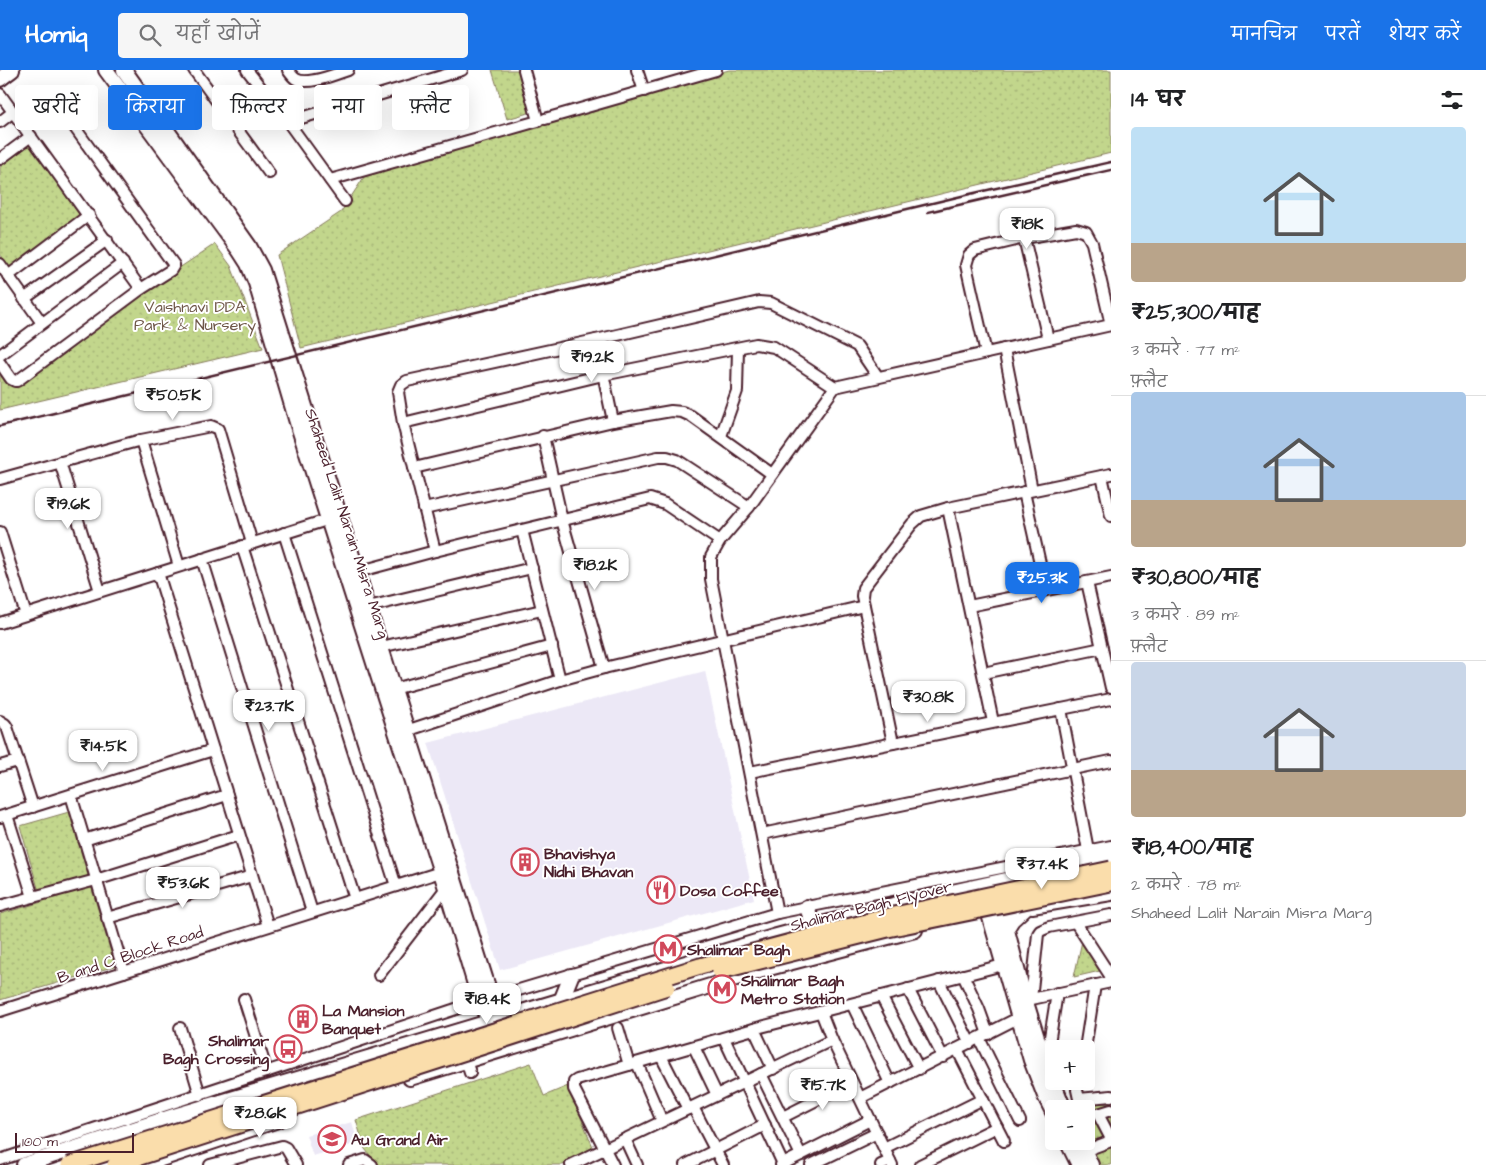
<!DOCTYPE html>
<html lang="hi">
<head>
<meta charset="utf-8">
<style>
	:root { --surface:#fff; --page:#f6f6f6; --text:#202124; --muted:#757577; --line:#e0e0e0; --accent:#1a73e8 }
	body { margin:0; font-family:"Architects Daughter","Playpen Sans Deva",sans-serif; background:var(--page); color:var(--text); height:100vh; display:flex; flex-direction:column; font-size:19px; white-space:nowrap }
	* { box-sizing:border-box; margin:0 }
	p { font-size:16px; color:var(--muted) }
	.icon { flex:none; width:28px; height:28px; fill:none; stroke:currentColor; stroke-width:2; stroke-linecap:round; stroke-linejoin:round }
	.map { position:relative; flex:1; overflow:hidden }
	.panel { display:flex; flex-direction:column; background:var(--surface); width:375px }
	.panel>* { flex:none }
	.top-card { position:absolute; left:15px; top:15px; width:475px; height:45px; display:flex; gap:10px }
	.fabs { position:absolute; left:1045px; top:970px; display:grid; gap:10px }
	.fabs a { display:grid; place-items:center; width:50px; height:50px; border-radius:5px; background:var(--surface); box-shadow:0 5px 20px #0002; font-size:25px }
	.scale { position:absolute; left:15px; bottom:12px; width:119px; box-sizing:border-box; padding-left:5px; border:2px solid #4a1f2b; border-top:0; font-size:14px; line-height:18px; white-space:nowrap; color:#4a1f2b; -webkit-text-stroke:4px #fff; paint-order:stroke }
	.price { position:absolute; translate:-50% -42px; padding:0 11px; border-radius:10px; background:#fff; color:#222; font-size:16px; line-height:32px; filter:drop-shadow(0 1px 2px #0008) }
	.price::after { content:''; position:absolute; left:50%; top:30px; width:15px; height:11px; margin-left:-8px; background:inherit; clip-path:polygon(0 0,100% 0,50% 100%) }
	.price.active { background:var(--accent); color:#fff }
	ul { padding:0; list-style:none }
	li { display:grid; align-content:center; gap:10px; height:265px; padding:0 20px }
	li+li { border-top:1px solid var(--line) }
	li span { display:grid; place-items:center; height:155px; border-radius:5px; color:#555 }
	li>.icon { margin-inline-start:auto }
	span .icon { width:90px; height:90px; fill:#fffc; stroke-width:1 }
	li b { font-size:21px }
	h2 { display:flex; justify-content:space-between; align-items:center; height:60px; padding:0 20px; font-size:21px }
	.chip { padding:0 18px; border-radius:5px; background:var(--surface); box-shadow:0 5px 20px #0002; font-size:18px; line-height:45px }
	.chip.active { background:var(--accent); color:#fff }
	header { display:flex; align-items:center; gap:30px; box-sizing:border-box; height:70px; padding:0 25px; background:var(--accent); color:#fff }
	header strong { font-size:24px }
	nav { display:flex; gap:28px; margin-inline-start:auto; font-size:18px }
	.search { width:350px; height:45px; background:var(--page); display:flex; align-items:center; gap:12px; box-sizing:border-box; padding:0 18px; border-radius:5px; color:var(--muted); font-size:19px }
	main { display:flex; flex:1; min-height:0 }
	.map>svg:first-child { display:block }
	.built { fill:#ece8f6 }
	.park { fill:url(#park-dots); stroke:#867a5c }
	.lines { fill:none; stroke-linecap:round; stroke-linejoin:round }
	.street-casing { stroke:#4a1f2b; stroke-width:14 }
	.secondary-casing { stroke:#4a1f2b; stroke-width:18 }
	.street { stroke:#fff; stroke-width:10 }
	.secondary { stroke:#fff; stroke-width:14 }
	.rail { stroke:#4a1f2b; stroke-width:2.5 }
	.primary-bridge-casing { stroke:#4a1f2b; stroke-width:19; stroke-linecap:butt }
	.primary-bridge { stroke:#faddab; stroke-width:15 }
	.labels { text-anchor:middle; stroke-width:4; stroke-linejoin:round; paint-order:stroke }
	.park-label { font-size:16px; fill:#6e5648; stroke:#fff }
	.street-label { font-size:16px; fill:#4a1f2b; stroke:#fff }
	.poi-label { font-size:16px; font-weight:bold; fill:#4a1f2b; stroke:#fff; text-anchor:start }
</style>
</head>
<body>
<header>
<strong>Homiq</strong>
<div class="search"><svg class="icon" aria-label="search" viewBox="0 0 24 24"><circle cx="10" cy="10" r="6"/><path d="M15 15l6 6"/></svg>यहाँ खोजें</div>
<nav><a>मानचित्र</a><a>परतें</a><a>शेयर करें</a></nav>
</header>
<main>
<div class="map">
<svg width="1111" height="1095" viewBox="0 0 1111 1095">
	<defs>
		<pattern id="park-dots" width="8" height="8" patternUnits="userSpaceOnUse" patternTransform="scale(1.25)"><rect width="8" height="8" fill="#c2d68c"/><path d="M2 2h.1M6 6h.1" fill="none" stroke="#a8b779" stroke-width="1.8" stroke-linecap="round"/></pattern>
	</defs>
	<rect width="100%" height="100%" fill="#fff"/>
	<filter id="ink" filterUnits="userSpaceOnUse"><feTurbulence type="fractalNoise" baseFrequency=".02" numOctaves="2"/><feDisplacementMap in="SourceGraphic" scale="10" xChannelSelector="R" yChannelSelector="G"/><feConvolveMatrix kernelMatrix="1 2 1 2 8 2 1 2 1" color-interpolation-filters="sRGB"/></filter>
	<g filter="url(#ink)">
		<g class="built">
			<path d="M705,601l49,228 -254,71 -72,-227z"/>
			<path d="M352,1052l6,21 -45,13 -7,-21z"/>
		</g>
		<g class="park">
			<path d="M492,0h28l12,42 -25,7z"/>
			<path d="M729,0h382v83l-810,195 -24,-93 64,-43 25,-38z"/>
			<path d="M31,74l52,70 -73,54 -10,-14v-87z"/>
			<path d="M215,174l16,22 32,82 -263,62v-44l12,14z"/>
			<path d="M69,742l46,154 -115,34v-86l42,-12 -22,-76z"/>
			<path d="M1082,871l18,30 -26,6z"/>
			<path d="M531,993l13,33 24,-10 25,61 -30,18h-185l-13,-16 -9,-29z"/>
			<path d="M1111,1033v62h-12l-13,-26v-30h-14l-1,-4z"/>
		</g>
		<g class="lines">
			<g class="street-casing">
				<g id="street">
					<path d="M194,0l75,103"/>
					<path d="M247,0l41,52 57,79"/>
					<path d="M288,0c2,3 5,7 8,9 12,7 40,-5 52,-9"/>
					<path d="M637,0l7,21"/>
					<path d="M0,24l141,195"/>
					<path d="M545,49l171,-49"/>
					<path d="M0,52l13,-10"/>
					<path d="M288,52l174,-52"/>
					<path d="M0,89l31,-23"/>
					<path d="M330,110l208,-59 -14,-51"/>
					<path d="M1024,168l24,101"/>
					<path d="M0,194l42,59"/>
					<path d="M8,206l81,-61"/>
					<path d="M24,229l83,-59"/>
					<path d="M596,270l17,81"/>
					<path d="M1004,279l28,141"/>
					<path d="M986,283l-20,-88 3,-10 6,-5 49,-12 52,-9 10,3 6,11 19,82"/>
					<path d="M0,285l123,-92"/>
					<path d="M0,293l11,16 4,2h2l124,-92 30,-19 3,-5 -122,-169"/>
					<path d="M403,353l200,-48 153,-31 18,3 61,40"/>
					<path d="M543,366l19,84 42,148"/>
					<path d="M721,366l16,-45 1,-43"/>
					<path d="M141,370l70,-14 7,3 34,114"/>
					<path d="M60,392l40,129"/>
					<path d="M414,398l199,-47 58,-10 11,1 9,4 81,58"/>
					<path d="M1102,406l9,40"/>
					<path d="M0,409l141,-39 38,126"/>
					<path d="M1024,422l22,98"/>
					<path d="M948,438l45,214"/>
					<path d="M424,439l234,-52h9l10,3 72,47"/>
					<path d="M522,460l38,150"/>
					<path d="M0,462l26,83"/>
					<path d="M284,463l112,353"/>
					<path d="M242,476l113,353"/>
					<path d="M435,481l-32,-128 -5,-31 3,-7 6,-4 189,-41 163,-38 12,1 86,43 21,31"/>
					<path d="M202,489l110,353"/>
					<path d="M357,502l78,-21 215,-52 15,5 55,37"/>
					<path d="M158,503l110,353"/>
					<path d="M1087,512l24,106"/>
					<path d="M969,536l142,-29"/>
					<path d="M368,537l164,-39"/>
					<path d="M0,553l333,-105"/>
					<path d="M381,577l161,-37"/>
					<path d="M983,603l119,-25"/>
					<path d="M394,619l158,-43"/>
					<path d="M1061,639l27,141"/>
					<path d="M0,651l5,3 2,3 26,80"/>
					<path d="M400,663l160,-53 44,-12 260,-62"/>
					<path d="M893,673l-31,-147 1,-8 49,-64 9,-8 27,-8 163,-34"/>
					<path d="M0,696l18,-5"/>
					<path d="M750,702l361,-73"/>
					<path d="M71,725l53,177"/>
					<path d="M0,747l213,-67"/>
					<path d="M762,764l349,-73"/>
					<path d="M84,770l143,-45"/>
					<path d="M33,827l63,-17 143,-45"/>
					<path d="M0,836l33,-9 -26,-82"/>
					<path d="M777,843l-66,-334v-22l9,-16 29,-34 86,-120 276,-62"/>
					<path d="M107,848l145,-42"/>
					<path d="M1076,853l35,54"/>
					<path d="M379,905l67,-87"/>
					<path d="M963,905l16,34 9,25"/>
					<path d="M939,911l31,62"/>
					<path d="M908,919l35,68"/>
					<path d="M881,926l38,73"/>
					<path d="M492,928l285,-85 334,-67"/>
					<path d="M244,929l23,73"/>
					<path d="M1031,929l7,-65 2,-3 9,-4 62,-12"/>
					<path d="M1027,930l84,-18"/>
					<path d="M852,934l38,79"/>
					<path d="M0,941l447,-141"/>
					<path d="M821,942l11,28"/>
					<path d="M180,958l20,67"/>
					<path d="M618,958l11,37"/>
					<path d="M754,959l19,40"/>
					<path d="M724,968l59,126"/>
					<path d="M979,968l41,83"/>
					<path d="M694,977l23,48"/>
					<path d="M957,979l47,92"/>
					<path d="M1085,979l10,-64"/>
					<path d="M661,986l27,53"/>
					<path d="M466,990l4,13"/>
					<path d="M1054,990l-6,-1 -1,-3 10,-63"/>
					<path d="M637,993l25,58"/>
					<path d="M761,1004l40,81"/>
					<path d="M1079,1011l-2,9 2,9 32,-3"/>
					<path d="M860,1028l164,-83"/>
					<path d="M693,1037l30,58"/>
					<path d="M1111,1040l-13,4 13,25"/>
					<path d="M783,1047l69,-35"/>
					<path d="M625,1069l12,26"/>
					<path d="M884,1078l99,-49"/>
					<path d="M1084,1081l27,-10"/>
					<path d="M0,1090l480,-159"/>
					<path d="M210,1095l72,-19 4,2 10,17"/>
					<path d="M349,1095l16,-5 7,5"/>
					<path d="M571,1095l261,-125 60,125"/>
					<path d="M613,1095l-39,-76v-7l3,-2 180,-52 246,-63"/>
					<path d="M686,1095l79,-40"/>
					<path d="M781,1095l89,-45"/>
					<path d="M811,1095l66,-32"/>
					<path d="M881,1095l9,-4"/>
					<path d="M920,1095l77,-38"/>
				</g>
			</g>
			<g class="secondary-casing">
				<g id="secondary">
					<path d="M106,0l133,180 9,14 8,19 40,136 150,469 34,113 9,21"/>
					<path d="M124,0l125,176 13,24 236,749"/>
					<path d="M0,9l12,-9"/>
					<path d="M1032,836l79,-13"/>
					<path d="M807,837l6,19"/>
					<path d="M1002,841l22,85 19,61 21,52"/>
					<path d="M989,844l42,146 14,36 9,18"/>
					<path d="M1007,858l5,-8 13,-12"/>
					<path d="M561,931l10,-25"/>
					<path d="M410,1008l359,-110 146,-38"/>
					<path d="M1067,1071l12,24"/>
					<path d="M1080,1071l11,24"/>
					<path d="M24,1095l150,-49 599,-179 128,-34 210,-46"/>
					<path d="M143,1095l135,-45"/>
				</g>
			</g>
			<use href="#street" class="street"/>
			<use href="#secondary" class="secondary"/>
			<g class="rail">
				<path d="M928,142l183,-42"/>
				<path d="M0,356l970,-232 141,-32"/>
			</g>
			<g class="primary-bridge-casing">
				<g id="primary-bridge">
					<path d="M720,901l168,-42 223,-46"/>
					<path d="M69,1095l631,-199 185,-49 226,-48"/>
					<path d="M115,1095l552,-178"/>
				</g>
			</g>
			<use href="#primary-bridge" class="primary-bridge"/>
		</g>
	</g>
	<defs>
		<g id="building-ring" transform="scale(1.4375)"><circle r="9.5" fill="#fff" stroke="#d1495b" stroke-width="1.5"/><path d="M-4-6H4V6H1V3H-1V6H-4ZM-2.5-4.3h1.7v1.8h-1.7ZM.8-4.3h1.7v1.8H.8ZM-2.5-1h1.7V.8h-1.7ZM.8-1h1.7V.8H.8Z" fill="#d1495b"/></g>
		<g id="restaurant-ring" transform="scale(1.4375)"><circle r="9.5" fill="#fff" stroke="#d1495b" stroke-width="1.5"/><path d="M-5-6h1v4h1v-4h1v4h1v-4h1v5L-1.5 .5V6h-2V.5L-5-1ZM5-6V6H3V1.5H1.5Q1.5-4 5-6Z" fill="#d1495b"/></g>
		<g id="metro-ring" transform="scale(1.4375)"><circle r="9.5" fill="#fff" stroke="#d1495b" stroke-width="1.5"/><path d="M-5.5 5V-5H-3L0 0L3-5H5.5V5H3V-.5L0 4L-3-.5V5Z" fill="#d1495b"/></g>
		<g id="bus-ring" transform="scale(1.4375)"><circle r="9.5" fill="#fff" stroke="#d1495b" stroke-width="1.5"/><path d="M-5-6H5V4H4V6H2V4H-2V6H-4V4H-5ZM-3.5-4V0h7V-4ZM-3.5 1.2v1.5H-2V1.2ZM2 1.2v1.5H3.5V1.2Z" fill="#d1495b"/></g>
		<g id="school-ring" transform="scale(1.4375)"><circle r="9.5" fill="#fff" stroke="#d1495b" stroke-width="1.5"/><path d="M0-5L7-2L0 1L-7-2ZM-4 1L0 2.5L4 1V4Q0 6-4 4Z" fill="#d1495b"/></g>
	</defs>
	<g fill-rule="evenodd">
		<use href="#building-ring" x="525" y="792"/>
		<use href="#restaurant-ring" x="661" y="820"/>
		<use href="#metro-ring" x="668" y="879"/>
		<use href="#metro-ring" x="722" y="919"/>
		<use href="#building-ring" x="303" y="949"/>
		<use href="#bus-ring" x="288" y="979"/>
		<use href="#school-ring" x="332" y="1069"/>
	</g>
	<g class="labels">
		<g class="park-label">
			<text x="195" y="242">Vaishnavi DDA<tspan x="195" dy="18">Park &amp; Nursery</tspan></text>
		</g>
		<g class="street-label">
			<text transform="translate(348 453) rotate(72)" y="6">Shaheed Lalit Narain Misra Marg</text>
			<text transform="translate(871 835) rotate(-14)" y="6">Shalimar Bagh Flyover</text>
			<text transform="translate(130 884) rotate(-18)" y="6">B and C Block Road</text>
		</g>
		<g class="poi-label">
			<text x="544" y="789">Bhavishya<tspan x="544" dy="18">Nidhi Bhavan</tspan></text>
			<text x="680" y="826">Dosa Coffee</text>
			<text x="687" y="885">Shalimar Bagh</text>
			<text x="741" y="916">Shalimar Bagh<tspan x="741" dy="18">Metro Station</tspan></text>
			<text x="322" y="946">La Mansion<tspan x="322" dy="18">Banquet</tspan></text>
			<text x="269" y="976" text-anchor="end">Shalimar<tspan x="269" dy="18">Bagh Crossing</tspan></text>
			<text x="351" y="1075">Au Grand Air</text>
		</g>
	</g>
</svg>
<div class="fabs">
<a>+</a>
<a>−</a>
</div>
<div class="scale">100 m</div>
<b class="price" style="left:1027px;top:180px">₹18K</b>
<b class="price" style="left:592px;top:313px">₹19.2K</b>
<b class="price" style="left:173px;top:351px">₹50.5K</b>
<b class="price" style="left:68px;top:460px">₹19.6K</b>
<b class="price" style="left:595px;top:521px">₹18.2K</b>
<b class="price active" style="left:1042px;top:534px">₹25.3K</b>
<b class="price" style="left:928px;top:653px">₹30.8K</b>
<b class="price" style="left:269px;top:662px">₹23.7K</b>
<b class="price" style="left:103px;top:702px">₹14.5K</b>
<b class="price" style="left:1042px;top:820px">₹37.4K</b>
<b class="price" style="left:183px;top:839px">₹53.6K</b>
<b class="price" style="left:487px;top:955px">₹18.4K</b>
<b class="price" style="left:823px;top:1041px">₹15.7K</b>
<b class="price" style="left:260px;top:1069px">₹28.6K</b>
<div class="top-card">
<a class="chip">खरीदें</a>
<a class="chip active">किराया</a>
<a class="chip">फ़िल्टर</a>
<a class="chip">नया</a>
<a class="chip">फ़्लैट</a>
</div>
</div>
<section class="panel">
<h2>14 घर<svg class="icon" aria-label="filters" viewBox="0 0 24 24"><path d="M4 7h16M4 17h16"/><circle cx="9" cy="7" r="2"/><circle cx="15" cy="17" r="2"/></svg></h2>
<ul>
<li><span style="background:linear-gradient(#bfe0f5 75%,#b9a48a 0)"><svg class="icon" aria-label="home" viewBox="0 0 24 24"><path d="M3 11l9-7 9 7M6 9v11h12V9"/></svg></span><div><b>₹25,300/माह</b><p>3 कमरे · 77 m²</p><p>फ़्लैट</p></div></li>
<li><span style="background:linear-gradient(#a9c7e8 70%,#b9a48a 0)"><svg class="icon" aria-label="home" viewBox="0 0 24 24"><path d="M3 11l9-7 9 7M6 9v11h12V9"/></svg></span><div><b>₹30,800/माह</b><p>3 कमरे · 89 m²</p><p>फ़्लैट</p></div></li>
<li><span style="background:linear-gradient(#c9d6e8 70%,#b9a48a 0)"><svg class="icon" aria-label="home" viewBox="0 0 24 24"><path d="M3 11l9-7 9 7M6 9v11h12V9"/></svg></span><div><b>₹18,400/माह</b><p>2 कमरे · 78 m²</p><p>Shaheed Lalit Narain Misra Marg</p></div></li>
</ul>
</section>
</main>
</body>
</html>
